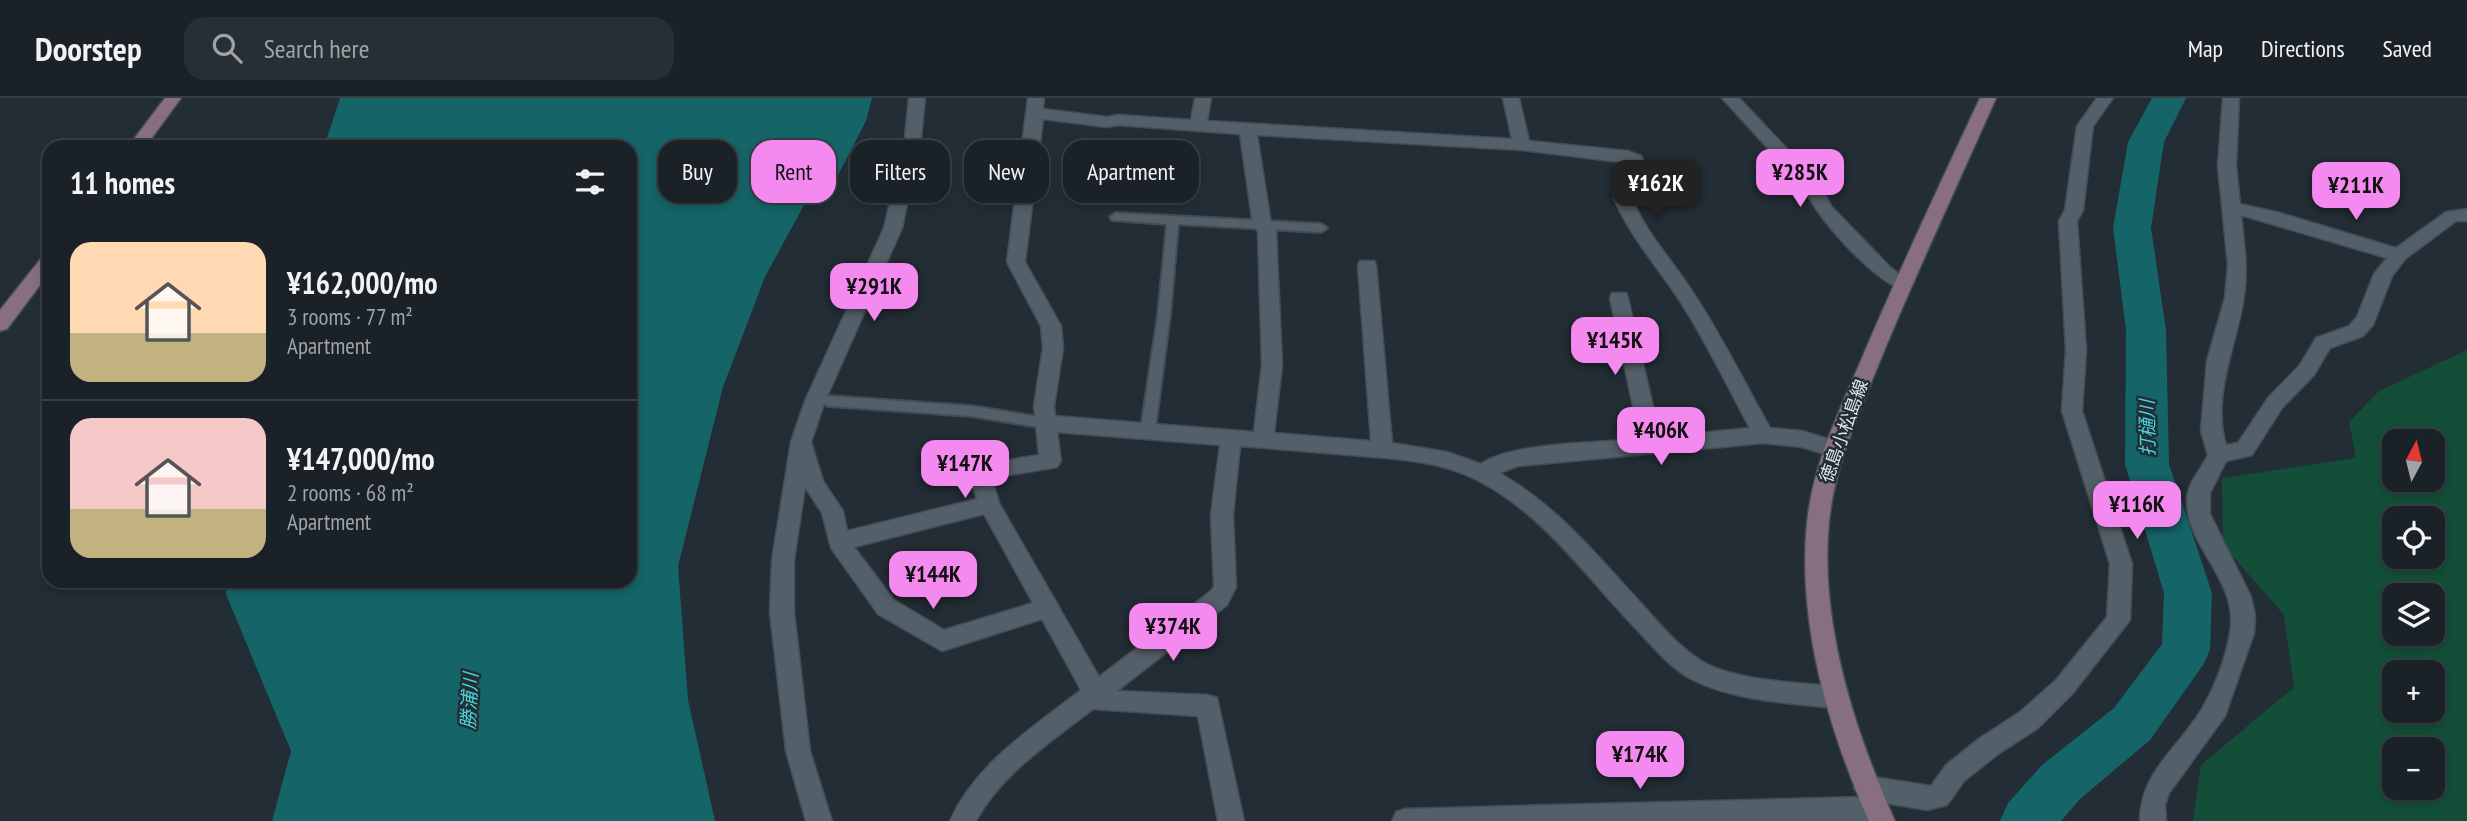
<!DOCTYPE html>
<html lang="en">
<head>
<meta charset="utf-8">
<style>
	:root { --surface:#1a2228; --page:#272f34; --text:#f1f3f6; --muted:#9fa4a8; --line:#383f45; --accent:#f489f0 }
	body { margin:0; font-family:"PT Sans Narrow","Noto Sans JP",sans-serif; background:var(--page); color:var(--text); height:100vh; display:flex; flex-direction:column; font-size:26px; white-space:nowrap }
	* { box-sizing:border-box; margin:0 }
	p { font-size:23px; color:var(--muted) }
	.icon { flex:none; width:38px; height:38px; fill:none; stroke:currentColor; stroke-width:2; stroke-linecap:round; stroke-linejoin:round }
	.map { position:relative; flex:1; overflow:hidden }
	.panel { position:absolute; left:42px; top:42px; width:595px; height:448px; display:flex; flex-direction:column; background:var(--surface); border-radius:21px; box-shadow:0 4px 10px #0003,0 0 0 2px var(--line) }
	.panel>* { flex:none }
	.guide { position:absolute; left:658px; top:42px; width:665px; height:63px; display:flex; gap:14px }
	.needle { width:46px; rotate:7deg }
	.controls { position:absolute; left:2382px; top:331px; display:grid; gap:14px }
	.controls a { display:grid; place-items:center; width:63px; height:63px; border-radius:14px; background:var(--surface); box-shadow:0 4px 10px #0003,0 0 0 2px var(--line); font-size:35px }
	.price { position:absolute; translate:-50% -60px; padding:0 16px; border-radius:14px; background:var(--accent); color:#111; font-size:23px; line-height:46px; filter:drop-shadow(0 2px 4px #0008) }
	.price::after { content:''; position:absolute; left:50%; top:42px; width:21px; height:16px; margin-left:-10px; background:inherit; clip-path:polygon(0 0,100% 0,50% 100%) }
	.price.on { background:#222; color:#fff }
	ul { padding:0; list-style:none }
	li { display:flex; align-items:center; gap:21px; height:175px; padding:0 28px }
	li+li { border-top:2px solid var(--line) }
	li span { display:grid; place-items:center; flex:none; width:196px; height:140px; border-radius:21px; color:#555 }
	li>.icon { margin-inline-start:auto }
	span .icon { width:84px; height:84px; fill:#fffc; stroke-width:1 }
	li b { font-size:30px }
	h2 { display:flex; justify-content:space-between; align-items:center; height:84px; padding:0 28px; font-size:30px }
	.chip { padding:0 24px; border-radius:21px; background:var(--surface); box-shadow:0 4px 10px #0003,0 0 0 2px var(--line); font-size:24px; line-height:63px }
	.chip.on { background:var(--accent); color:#111 }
	header { display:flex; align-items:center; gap:42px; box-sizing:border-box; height:98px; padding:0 35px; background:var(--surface); border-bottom:2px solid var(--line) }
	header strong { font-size:33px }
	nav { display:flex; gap:38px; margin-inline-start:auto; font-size:24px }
	.search { width:490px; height:63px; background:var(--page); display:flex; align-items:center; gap:18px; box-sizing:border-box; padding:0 24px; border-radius:21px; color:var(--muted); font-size:26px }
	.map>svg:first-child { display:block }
	.green { fill:#134e38; fill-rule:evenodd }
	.water { fill:#156467 }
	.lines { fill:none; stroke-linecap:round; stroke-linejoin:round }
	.river { fill:#156467; fill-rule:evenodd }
	.lane-casing { stroke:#434b53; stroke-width:4 }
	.street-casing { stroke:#434b53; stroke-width:3 }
	.secondary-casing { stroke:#434b53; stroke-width:3 }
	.lane { fill:#546069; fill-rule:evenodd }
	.street { fill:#546069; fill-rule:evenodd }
	.secondary { fill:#876f7f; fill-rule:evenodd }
	.labels { text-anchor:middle; stroke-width:5; stroke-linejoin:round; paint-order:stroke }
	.street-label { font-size:18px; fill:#dfe6eb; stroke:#232d35 }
	.water-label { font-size:19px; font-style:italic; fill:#46d6db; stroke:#232d35 }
</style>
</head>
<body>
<header>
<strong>Doorstep</strong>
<div class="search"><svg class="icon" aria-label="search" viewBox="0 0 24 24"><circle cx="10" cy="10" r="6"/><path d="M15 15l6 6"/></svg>Search here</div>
<nav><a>Map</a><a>Directions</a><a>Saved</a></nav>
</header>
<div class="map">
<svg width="2467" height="723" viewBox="0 0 2467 723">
	<rect width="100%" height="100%" fill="#232d35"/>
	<path class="green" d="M2467,252v471h-274l8,-56 93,-78 -10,-72 -61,-70 -1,-67 134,-20 -7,-36 30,-31zM2394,343h38v39h-38zM2394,420h38v38h-38zM2394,497h38v39h-38zM2394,574h38v38h-38zM2394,651h38v39h-38z"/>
	<path class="water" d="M340,0h532l-6,23 -29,56 -33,28 -39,72 -42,110 -45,179 10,134 27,121h-443l19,-70 -65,-157 1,-13h403v-434h-306z"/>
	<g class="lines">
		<path class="river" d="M2152,0h34l-22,44 -13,86 15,102 3,134 43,129 -2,57 -7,15 -53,75 -70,59 -19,22h-61l8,-18 34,-38 72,-57 48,-64 2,-51 -39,-129 1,-134 -13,-102 15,-86z"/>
		<g class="lane-casing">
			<g id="lane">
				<path d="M1116,115l205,11 6,4 -6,4 -143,-8 -8,91 -15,114 -7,5 -7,-5 17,-114 9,-91 -55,-4 -2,-3z"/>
				<path d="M828,298l143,10 74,12 7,5 -7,5 -74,-12 -143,-10 -7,-5z"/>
			</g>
		</g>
		<g class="street-casing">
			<g id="street">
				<path d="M909,0h16l-4,39 -19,91 -77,173 -14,41 12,39 20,30 4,20 130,-32 -9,-27 4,-6 67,-11 -5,-49 9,-58 -2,-22 -34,-64 21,-164h16l-1,11 64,8 11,-2 73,5 4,-22h16l-4,23 305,18 -9,-41h16l10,43 99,10 13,5 20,38 -3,4 -24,5c14,32 37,56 56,85 30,44 54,94 80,140l32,3 39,12 3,6 -3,6 -7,2 -32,-10 -38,-4 -246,23 -19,7c56,31 96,80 139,127 20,22 44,52 71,65 34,16 89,18 127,21l9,3 3,8 -3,8 -9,3c-47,-5 -102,-7 -145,-29 -19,-10 -36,-30 -51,-46 -52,-53 -96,-120 -165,-154 -38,-19 -82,-20 -124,-24 -37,-3 -74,-6 -111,-9l-7,69 3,72 -9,18 -110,86 91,4 9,3 27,123h-26l-20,-105 -105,-7c-41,32 -92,65 -117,112h-26c26,-58 82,-93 131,-131l-39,-71 -100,32 -64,-37 -47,-66 -9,-35 -17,-26 -11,73v52l16,139 22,70h-26l-20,-70 -16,-139 2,-52 19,-118 14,-41 79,-173 21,-91zM1043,21l64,8 11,-2 122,9 13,91 5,7 4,133 -8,67 -199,-16 -1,-10 9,-58 -2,-22 -36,-64zM1257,37l265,15 106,13 13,27 -24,5 -3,4c16,36 40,64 62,96 28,42 50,89 74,133l-90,9 -32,-139 -2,-5h-14l-2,5 30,141c-41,4 -127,3 -159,25l-34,-12 -55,-9 -16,-178 -2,-4h-14l-2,4 13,176 -97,-8 8,-68 -6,-134 -5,-7zM1057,334l163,13 -9,70 3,71 -3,5 -112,86 -100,-174 -7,-25 65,-11 4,-6zM984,416l49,89 -89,27 -50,-30 -40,-53z"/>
				<path d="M1722,0h17l81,86 11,22 59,61 21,17 -2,5c-24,6 -97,-76 -103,-99z"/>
				<path d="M2097,0h16l-20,28 -10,84 -6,11 9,129 -4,61 50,153 -2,56 -58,74 -34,34 -40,26 -34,27 -17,24 -20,5 -41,-7 3,6 -4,8 -9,4h-484l4,-9 9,-3 456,-12 -7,-9 4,-8 9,-4 64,10 15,-21 34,-27 40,-26 36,-32 51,-63 3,-53 -48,-153 4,-61 -7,-129 6,-11 12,-84z"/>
				<path d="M2223,0h16l-3,68 4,38 40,9 116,35 50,-36 21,-3v12h-11l-51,38 -13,17 -19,49 -10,11 -33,12 -16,27 -32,33 -30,47 -26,6 -16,32v21l41,83 4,18 -1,18 -29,83 -56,77 -4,12 1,16h-26c0,-48 37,-72 60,-109 14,-22 26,-54 30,-79 10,-53 -46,-87 -43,-135 1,-15 15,-30 21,-43l-7,-24 6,-70 18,-63 3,-33 -10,-99zM2241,117l146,43 -13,16 -17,43 -8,9 -33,12 -16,27 -32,33 -30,45 -12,2c-15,-49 11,-100 18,-149 4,-27 0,-53 -3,-81z"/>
			</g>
		</g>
		<g class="secondary-casing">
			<g id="secondary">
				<path d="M165,0h16l-36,49h-17z"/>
				<path d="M1980,0h16c-38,86 -78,171 -114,258 -22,55 -47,107 -53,166 -10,100 26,210 66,299h-26c-40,-90 -72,-198 -62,-298 6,-59 32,-111 55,-165 37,-87 78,-174 118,-260z"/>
				<path d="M49,156v19l-42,56 -7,2v-21l43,-54z"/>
			</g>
		</g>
		<use href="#lane" class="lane"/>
		<use href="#street" class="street"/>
		<use href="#secondary" class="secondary"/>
	</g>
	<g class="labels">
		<g class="street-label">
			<text transform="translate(1844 333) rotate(-70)" y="6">徳島小松島線</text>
		</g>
		<g class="water-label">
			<text transform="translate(2147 330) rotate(-91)" y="7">打樋川</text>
			<text transform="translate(469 603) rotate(-87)" y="7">勝浦川</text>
		</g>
	</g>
</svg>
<div class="controls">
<a><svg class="needle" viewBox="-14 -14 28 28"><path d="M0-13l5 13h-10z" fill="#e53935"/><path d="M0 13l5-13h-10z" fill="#9fa4a8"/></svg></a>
<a><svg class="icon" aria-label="locate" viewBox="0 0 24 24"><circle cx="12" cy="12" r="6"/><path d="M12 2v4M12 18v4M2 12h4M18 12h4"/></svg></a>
<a><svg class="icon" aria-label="layers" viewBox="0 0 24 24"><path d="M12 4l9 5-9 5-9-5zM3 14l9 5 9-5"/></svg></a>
<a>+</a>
<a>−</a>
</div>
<b class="price" style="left:1800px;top:111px">¥285K</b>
<b class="price on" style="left:1656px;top:122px">¥162K</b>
<b class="price" style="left:2356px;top:124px">¥211K</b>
<b class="price" style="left:874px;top:225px">¥291K</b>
<b class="price" style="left:1615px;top:279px">¥145K</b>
<b class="price" style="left:1661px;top:369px">¥406K</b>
<b class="price" style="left:965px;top:402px">¥147K</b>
<b class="price" style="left:2137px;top:443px">¥116K</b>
<b class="price" style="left:933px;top:513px">¥144K</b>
<b class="price" style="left:1173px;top:565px">¥374K</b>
<b class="price" style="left:1640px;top:693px">¥174K</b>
<div class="guide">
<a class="chip">Buy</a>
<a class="chip on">Rent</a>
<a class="chip">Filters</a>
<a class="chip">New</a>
<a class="chip">Apartment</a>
</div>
<section class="panel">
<h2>11 homes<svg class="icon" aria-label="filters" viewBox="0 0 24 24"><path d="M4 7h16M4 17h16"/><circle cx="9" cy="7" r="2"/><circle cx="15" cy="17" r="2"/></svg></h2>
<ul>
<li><span style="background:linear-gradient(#ffd9b3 65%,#c2b280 0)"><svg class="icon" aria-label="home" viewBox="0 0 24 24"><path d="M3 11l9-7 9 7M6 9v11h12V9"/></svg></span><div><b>¥162,000/mo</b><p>3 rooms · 77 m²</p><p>Apartment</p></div></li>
<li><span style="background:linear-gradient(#f6c9c9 65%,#c2b280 0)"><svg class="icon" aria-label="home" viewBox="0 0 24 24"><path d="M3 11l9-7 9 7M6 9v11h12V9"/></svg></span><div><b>¥147,000/mo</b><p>2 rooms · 68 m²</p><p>Apartment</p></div></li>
</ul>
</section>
</div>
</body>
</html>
